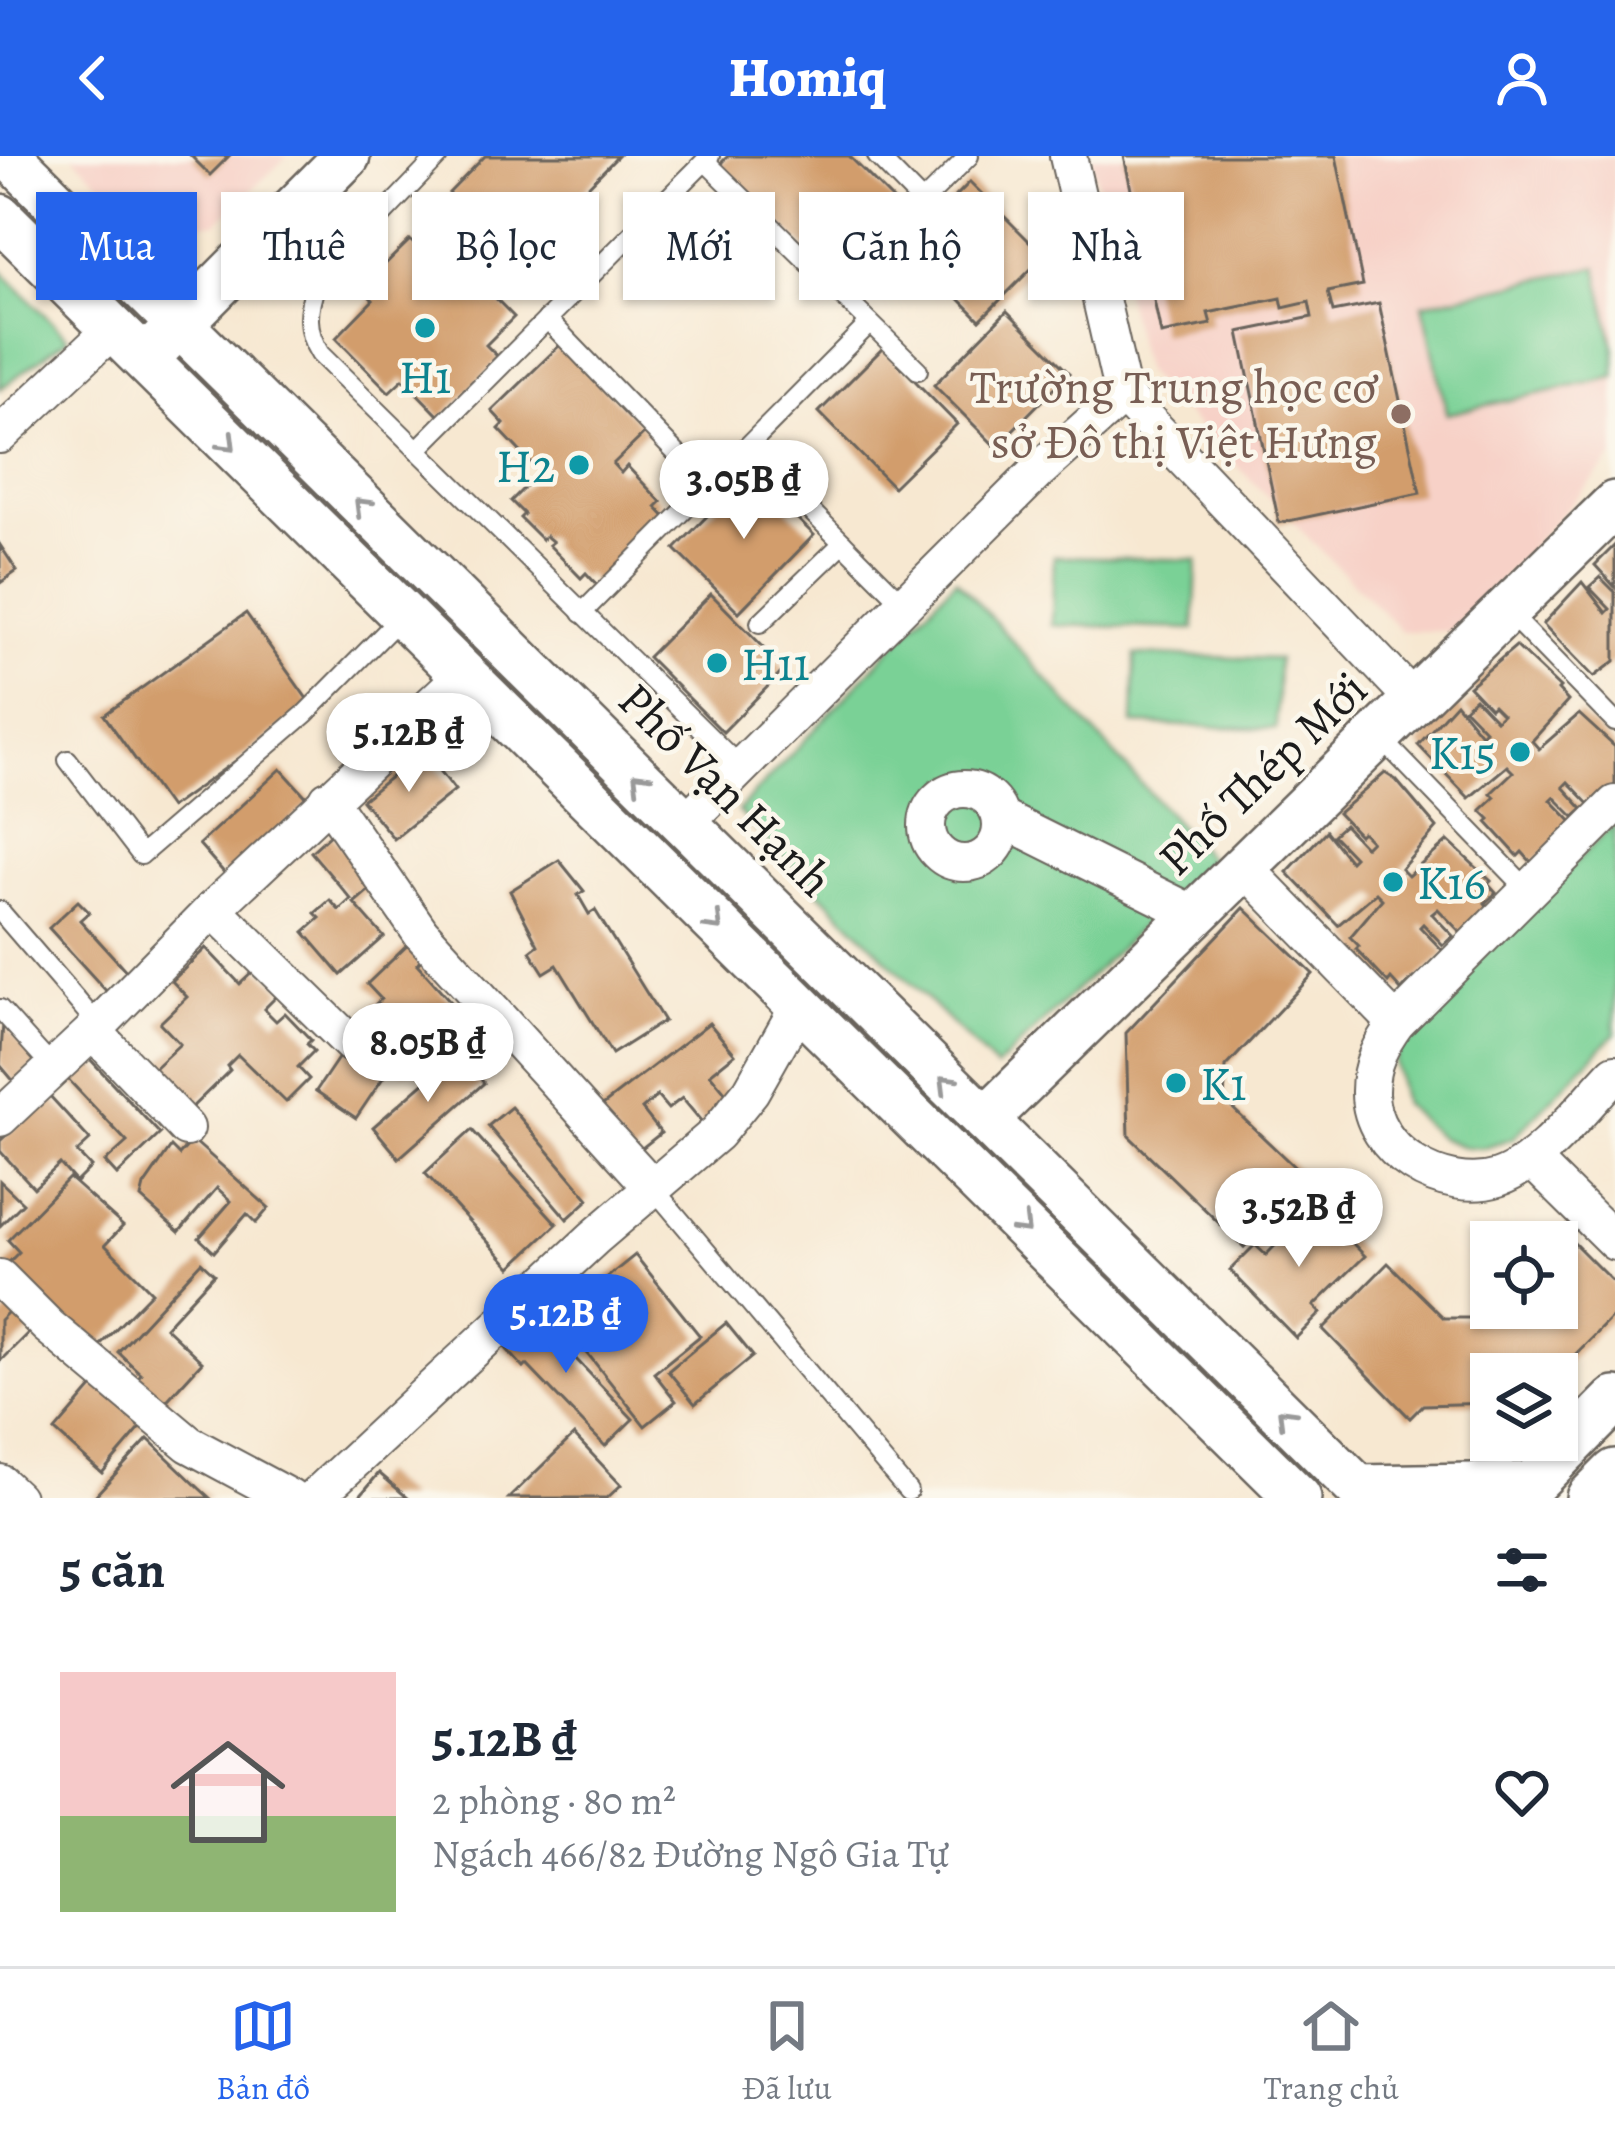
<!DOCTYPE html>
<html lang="vi">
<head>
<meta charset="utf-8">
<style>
	:root { --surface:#fff; --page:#f6f6f7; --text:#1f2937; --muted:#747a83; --line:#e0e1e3; --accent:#2563eb }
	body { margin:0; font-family:Alegreya,serif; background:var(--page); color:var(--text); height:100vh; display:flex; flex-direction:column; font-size:45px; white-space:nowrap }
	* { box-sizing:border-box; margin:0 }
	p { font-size:39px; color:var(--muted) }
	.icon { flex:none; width:66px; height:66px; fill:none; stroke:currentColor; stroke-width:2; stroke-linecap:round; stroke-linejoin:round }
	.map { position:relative; height:1342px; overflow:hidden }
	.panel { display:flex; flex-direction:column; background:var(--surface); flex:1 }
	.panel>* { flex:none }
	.hud { position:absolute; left:36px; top:36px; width:1545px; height:108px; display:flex; gap:24px }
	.tools { position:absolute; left:1470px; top:1065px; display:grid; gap:24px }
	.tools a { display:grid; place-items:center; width:108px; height:108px; border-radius:0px; background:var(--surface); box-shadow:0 3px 9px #0004; font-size:60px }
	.price { position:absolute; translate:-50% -102px; padding:0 27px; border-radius:42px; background:#fff; color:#222; font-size:39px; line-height:78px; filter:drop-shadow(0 3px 6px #0008) }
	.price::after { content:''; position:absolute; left:50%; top:72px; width:36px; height:27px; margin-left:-18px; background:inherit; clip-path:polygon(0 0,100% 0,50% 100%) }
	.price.active { background:var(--accent); color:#fff }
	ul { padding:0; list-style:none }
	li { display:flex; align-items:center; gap:36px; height:300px; padding:0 60px }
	li span { display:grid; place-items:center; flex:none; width:336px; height:240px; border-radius:0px; color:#555 }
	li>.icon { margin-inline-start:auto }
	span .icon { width:144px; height:144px; fill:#fffc; stroke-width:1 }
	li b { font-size:51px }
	h2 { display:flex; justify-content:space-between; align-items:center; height:144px; padding:0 60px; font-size:51px }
	.chip { padding:0 42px; border-radius:0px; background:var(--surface); box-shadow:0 3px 9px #0004; font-size:42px; line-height:108px }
	.chip.active { background:var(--accent); color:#fff }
	header { display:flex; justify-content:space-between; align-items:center; height:156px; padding:0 60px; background:var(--accent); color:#fff; font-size:54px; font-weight:800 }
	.tabs { display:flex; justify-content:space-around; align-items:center; height:168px; border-top:3px solid var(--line); background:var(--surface); font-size:33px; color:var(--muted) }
	.tabs a { display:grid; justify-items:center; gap:6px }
	.tabs .active { color:var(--accent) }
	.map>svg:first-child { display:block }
	.built { fill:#f7d1c7 }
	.green { fill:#7ad196; stroke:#4b7659; stroke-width:3 }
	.building { fill:#d29d6c }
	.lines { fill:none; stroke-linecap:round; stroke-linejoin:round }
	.service-casing { stroke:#69635b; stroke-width:22 }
	.minor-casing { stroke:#69635b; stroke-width:40 }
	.tertiary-casing { stroke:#69635b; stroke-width:50 }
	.service { stroke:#fff; stroke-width:18 }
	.minor { stroke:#fff; stroke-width:36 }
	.tertiary { stroke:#fff; stroke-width:45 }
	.oneway { stroke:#999 }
	.culture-dot { fill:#0f9aa8; stroke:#fbf7ec; stroke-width:4.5 }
	.education-dot { fill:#8d6e63; stroke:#fbf7ec; stroke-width:4.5 }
	.labels { text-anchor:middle; stroke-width:9; stroke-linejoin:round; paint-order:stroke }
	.culture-label { font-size:48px; fill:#0d838f; stroke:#fbf7ec; text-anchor:start }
	.education-label { font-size:48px; fill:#785e54; stroke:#fbf7ec; text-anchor:end }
	.street-label { font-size:48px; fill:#1c1c1c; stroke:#fbf7ec }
</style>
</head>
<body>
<header><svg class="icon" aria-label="back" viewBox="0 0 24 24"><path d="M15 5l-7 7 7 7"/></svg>Homiq<svg class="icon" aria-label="person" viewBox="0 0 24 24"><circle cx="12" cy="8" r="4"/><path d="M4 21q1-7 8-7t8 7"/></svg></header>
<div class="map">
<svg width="1615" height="1342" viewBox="0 0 1615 1342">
	<rect width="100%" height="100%" fill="#fbf7ec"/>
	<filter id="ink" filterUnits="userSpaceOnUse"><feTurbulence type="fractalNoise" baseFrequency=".00833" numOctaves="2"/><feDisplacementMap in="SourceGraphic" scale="24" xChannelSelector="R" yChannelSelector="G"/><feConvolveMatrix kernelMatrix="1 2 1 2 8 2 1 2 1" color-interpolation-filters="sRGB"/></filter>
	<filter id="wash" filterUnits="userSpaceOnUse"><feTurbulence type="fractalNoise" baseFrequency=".004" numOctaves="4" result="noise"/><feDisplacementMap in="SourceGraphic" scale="48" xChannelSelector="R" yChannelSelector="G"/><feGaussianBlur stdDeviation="2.7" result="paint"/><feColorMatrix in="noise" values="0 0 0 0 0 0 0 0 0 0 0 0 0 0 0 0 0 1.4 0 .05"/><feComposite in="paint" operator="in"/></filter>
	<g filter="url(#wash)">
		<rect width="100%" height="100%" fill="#f7e8d1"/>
		<g class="built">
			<path d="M73,0h215l-72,67 -74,1z"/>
			<path d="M1091,0h524v300l-162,175h-52l-257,-259z"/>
		</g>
		<g class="green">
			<path d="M1597,111l18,85v25l-168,37 -24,-110z"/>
			<path d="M0,114l68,68 -68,51z"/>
			<path d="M1054,400l143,4 -3,69 -142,-4z"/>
			<path d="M956,423l254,281 -214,208 -258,-257z"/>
			<path d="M1135,499l143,4 -2,70 -143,-5z"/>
			<path d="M1615,667v211l-102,104 -31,10 -18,-1 -24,-9 -37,-34 -9,-42 11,-32z"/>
		</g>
		<g id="blocks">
			<g class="building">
				<path d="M191,0h38l-19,19z"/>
				<path d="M485,0h133l-103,104 -66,-67z"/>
				<path d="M728,0h121l53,53 -67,69 -115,-114z"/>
				<path d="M1124,0h212l27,129 -35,7 5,20 46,-9 41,190 -141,30 -40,-191 73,-15 -3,-15 -26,6 -2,-10 -73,15 3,11 -50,10z"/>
				<path d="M970,26l74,74 -64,64 -73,-74z"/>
				<path d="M410,84l35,36 15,-14 54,55 -28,28 14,14 -59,59 -38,-39 -14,13 -53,-54 37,-38 -12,-12z"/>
				<path d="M1007,155l62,62 -73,74 -62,-62z"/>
				<path d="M560,189l87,86 -34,33 8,9 6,-7 34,36 -5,5 12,13 -69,67 -13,-14 -5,5 -32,-33 4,-3 -7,-6 -4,4 -22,-22 4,-4 -13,-13 35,-35 -5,-5 -6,6 -36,-38 5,-5 -12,-13z"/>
				<path d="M883,192l74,76 -64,63 -74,-75z"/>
				<path d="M750,316l64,63 -75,77 -64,-63z"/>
				<path d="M0,389l17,26 -17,12z"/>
				<path d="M1615,389v42l-20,-22z"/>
				<path d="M1600,421l15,15v69l-21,16 -51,-53 39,-42 24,31 4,-4 -21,-22z"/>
				<path d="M711,438l74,75 -62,63 -75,-75z"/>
				<path d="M246,457l66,93 -142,102 -66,-93z"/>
				<path d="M1516,490l44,42 -2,2 10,11 -36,40 7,8 40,-35 36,33v38l-23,22 -24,-25 -5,5 20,22 -9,8 -20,-20 -3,3 25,26 -44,37 -10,-11 -4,4 -31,-34 3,-3 -9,-9 14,-13 -4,-4 22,-21 -6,-6 -38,32 -51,-53 38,-42 25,31 4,-4 -21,-22 11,-10 21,22 6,-6 -9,-9 -3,3 -21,-22z"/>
				<path d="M424,594l31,40 -61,49 -32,-39z"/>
				<path d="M281,613l30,33 -83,75 -29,-33z"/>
				<path d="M1385,617l11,7 41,48 -36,41 7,7 40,-35 43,40 -3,3 8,9 -11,10 4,5 -27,26 -24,-25 -6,5 21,22 -10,9 -20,-21 -3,3 25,26 -29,28 -3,-3 -12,12 -10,-11 -3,4 -32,-34 3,-3 -9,-9 32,-38 -6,-6 -38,32 -51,-53 39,-41 24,30 4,-4 -21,-22 11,-10 21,22 6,-6 -9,-9 -3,3 -21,-22z"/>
				<path d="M331,678l44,51 -21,18 30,34 -43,38 -37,-43 16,-14 -5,-5 15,-13 9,10 12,-11 -40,-47z"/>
				<path d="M559,704l25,31 -6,4 11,19 6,-4 69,111 -52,33 -55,-89 -13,8 -14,-22 8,-6 -28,-54z"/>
				<path d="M78,745l11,11 -9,8 48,53 -21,19 -58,-64z"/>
				<path d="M1244,752l69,66 -87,93 -2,33 84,80 -64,67 -115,-111 -3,-103z"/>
				<path d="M411,786l14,15 -8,7 51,57 -63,52 -53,-47 29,-27 -14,-15z"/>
				<path d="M206,792l34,36 18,-17 24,24 -18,18 12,12 9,-8 26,27 -4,4 7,7 -16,16 11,12 -23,23 -48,-47 -11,11 3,4 -42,41 -37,-40 29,-27 -20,-21 27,-26 -15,-16z"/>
				<path d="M709,867l26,31 -25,20 25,30 -28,24 -25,-30 -14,11 -11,-13 -15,13 19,24 -29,23 -37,-45z"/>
				<path d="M3,868l35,40 -22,20 -16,-19z"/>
				<path d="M347,889l40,27 -31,46 -40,-27z"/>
				<path d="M458,897l26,30 -85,75 -26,-31z"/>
				<path d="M87,900l73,78 -43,41 -12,-13 22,-20 -62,-66z"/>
				<path d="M49,939l41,45 -13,12 14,15 -15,15 -16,-18 -26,24 -34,-37v-10z"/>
				<path d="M511,951l78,92 -22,20 -79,-93z"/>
				<path d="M472,974l85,94 -46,43 -86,-94z"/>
				<path d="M193,984l76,68 -13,15 -9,-9 -33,38 -15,-14 32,-37 -14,-13 -38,44 -38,-34 3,-12 27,-39 8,8z"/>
				<path d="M69,1022l54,48 -18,19 47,47 -65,66 -81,-93 13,-13 -11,-12z"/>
				<path d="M0,1025l23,22 -23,23z"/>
				<path d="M1315,1049l50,51 -51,50 7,7 -25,25 -66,-68 25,-25 11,10z"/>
				<path d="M1564,1077l51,51v30l-59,60h-65v29l-68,2 -13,13 -87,-89 65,-66 56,55h35l11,-10h67v-69z"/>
				<path d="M635,1099l65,81 -46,37 22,28 -31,25 -96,-121 30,-25 10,12z"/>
				<path d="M201,1106l13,12 -49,53 37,35 -43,47 -27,-25 9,-10 -23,-22z"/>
				<path d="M17,1147l21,20 -38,38v-41z"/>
				<path d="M542,1149l22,24 -9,8 78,82 -28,27 -78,-81 -3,3 -22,-24z"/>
				<path d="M726,1167l27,33 -58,48 -27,-33z"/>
				<path d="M98,1225l47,42 -43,50 -47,-42z"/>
				<path d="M574,1279l47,50 -14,13h-98z"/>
				<path d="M148,1283l51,49 11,10h-117z"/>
				<path d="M379,1317l29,25h-50z"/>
			</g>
		</g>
	</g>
	<g filter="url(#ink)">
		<use href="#blocks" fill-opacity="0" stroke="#69635b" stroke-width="3"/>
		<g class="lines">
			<g class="service-casing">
				<g id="service">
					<path d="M439,0l-123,128c-9,26 -11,46 4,70l420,413"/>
					<path d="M877,0l45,46"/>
					<path d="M705,5l213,209"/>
					<path d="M835,133l134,-133"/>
					<path d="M547,163l161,167"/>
					<path d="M747,291l156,156"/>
					<path d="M417,294l293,-294"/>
					<path d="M1506,454l109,112"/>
					<path d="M582,457l288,-290"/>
					<path d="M760,467l83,-80"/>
					<path d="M1378,579l150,155"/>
					<path d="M68,604l73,95 164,-141 98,-99"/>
					<path d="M0,755l99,115"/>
					<path d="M0,853l54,60"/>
					<path d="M654,1033l254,302"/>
				</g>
			</g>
			<g class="minor-casing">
				<g id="minor">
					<path d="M1068,0l55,239 291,305"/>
					<path d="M0,279l113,-106"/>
					<circle cx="964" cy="670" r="37"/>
					<path d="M328,643l93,134 233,256"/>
					<path d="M1615,648l-219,219c-15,21 -26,40 -26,68 -1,61 74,104 128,87 41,-13 87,-74 117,-105"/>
					<path d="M1001,662l193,96"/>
					<path d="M684,668l355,-354 84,-75"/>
					<path d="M1243,710l153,157"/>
					<path d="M213,753l138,135"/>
					<path d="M93,875l93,97"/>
					<path d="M0,962l93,-87 120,-122 250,-234"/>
					<path d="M1531,1003l84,83"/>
					<path d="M0,1122l48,48 141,118 101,54"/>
					<path d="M0,1327l16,15"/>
					<path d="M314,1342l280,-260 123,-105 34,-42 48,-85"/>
				</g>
			</g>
			<g class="tertiary-casing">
				<g id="tertiary">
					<path d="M9,0l1359,1342"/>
					<path d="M0,61l1298,1281"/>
					<path d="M159,189l188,-189"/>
					<path d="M985,964l630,-616"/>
					<path d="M1358,1332l173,-3"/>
					<path d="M1518,1342l97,-98"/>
					<path d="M1589,1342l26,-26"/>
				</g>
			</g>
			<use href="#service" class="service"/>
			<use href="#minor" class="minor"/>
			<use href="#tertiary" class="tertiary"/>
		</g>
		<defs><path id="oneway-chevron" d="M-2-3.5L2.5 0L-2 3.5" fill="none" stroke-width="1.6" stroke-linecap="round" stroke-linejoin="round" transform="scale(3)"/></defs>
		<g class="oneway">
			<use href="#oneway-chevron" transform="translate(228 287) rotate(45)"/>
			<use href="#oneway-chevron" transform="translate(362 350) rotate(-135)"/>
			<use href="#oneway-chevron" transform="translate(640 624) rotate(-135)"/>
			<use href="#oneway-chevron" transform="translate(715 767) rotate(45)"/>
			<use href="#oneway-chevron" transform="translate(947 927) rotate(-135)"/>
			<use href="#oneway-chevron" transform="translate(1023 1070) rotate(45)"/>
			<use href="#oneway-chevron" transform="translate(1285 1260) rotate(-135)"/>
		</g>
	</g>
	<g class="culture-dot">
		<circle cx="425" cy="172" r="12"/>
		<circle cx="579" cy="309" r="12"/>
		<circle cx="717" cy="507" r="12"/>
		<circle cx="1520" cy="596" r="12"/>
		<circle cx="1393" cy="726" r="12"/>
		<circle cx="1176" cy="927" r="12"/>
	</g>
	<circle class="education-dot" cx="1401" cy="258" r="12"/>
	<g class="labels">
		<g class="culture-label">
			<text x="425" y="237" text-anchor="middle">H1</text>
			<text x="555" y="326" text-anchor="end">H2</text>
			<text x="741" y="524">H11</text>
			<text x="1496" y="613" text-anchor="end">K15</text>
			<text x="1417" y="743">K16</text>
			<text x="1200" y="944">K1</text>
		</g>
		<g class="education-label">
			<text x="1377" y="247">Trường Trung học cơ<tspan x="1377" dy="55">sở Đô thị Việt Hưng</tspan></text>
		</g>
		<g class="street-label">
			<text transform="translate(1262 617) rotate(-44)" y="17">Phố Thép Mới</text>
			<text transform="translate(726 633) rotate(45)" y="17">Phố Vạn Hạnh</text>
		</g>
	</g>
</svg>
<div class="tools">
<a><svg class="icon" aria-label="locate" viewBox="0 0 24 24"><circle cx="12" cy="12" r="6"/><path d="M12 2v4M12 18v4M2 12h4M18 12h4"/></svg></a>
<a><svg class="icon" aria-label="layers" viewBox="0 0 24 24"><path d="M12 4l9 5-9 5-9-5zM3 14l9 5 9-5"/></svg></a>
</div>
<b class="price" style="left:744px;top:386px">3.05B ₫</b>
<b class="price" style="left:409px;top:639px">5.12B ₫</b>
<b class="price" style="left:428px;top:949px">8.05B ₫</b>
<b class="price" style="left:1299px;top:1114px">3.52B ₫</b>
<b class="price active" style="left:566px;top:1220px">5.12B ₫</b>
<div class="hud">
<a class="chip active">Mua</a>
<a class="chip">Thuê</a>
<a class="chip">Bộ lọc</a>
<a class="chip">Mới</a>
<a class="chip">Căn hộ</a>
<a class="chip">Nhà</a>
</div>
</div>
<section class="panel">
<h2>5 căn<svg class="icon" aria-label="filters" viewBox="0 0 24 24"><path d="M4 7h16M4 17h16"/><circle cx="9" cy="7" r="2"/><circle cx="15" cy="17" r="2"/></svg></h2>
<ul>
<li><span style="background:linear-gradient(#f6c9c9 60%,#8fb573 0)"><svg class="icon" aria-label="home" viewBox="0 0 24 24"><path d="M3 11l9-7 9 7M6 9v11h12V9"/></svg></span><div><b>5.12B ₫</b><p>2 phòng · 80 m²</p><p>Ngách 466/82 Đường Ngô Gia Tự</p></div><svg class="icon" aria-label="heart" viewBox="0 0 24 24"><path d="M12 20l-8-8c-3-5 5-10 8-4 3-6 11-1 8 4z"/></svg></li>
</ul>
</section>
<nav class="tabs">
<a class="active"><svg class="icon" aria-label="map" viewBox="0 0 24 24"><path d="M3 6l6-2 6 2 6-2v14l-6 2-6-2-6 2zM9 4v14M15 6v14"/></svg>Bản đồ</a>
<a><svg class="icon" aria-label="saved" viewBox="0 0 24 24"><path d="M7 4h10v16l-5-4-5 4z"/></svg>Đã lưu</a>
<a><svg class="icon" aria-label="home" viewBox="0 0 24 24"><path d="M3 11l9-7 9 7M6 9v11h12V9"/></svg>Trang chủ</a>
</nav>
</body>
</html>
